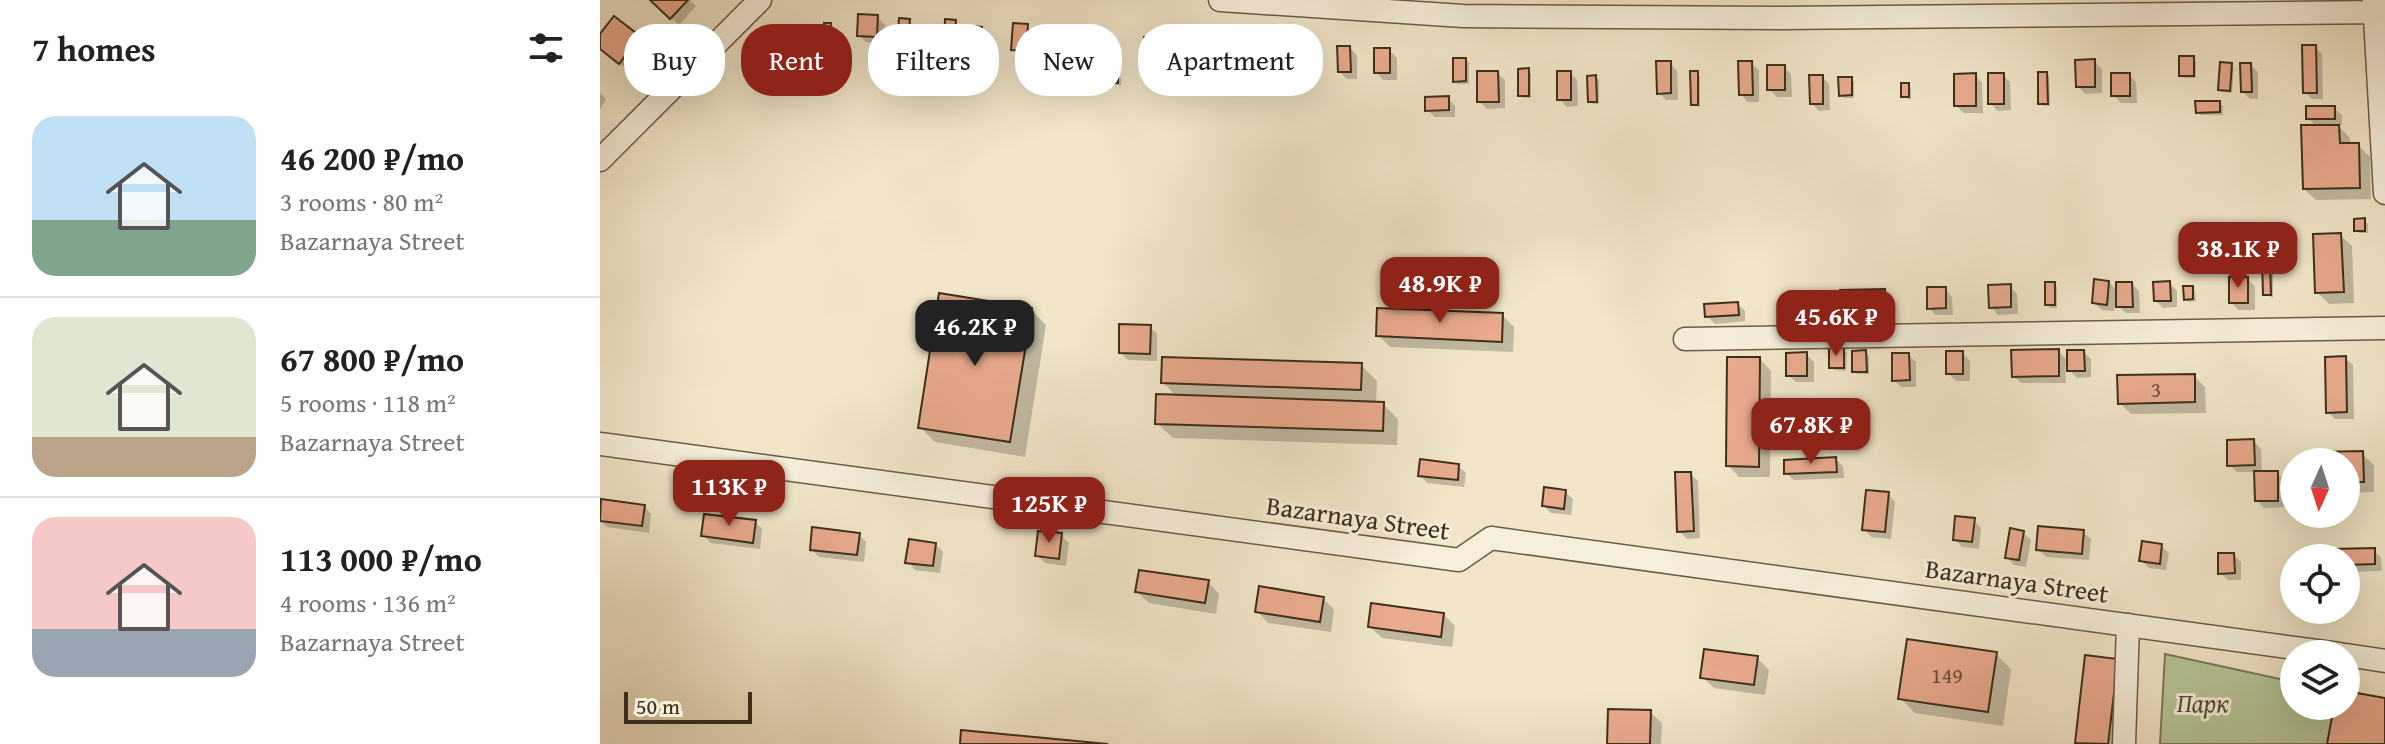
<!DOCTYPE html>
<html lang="en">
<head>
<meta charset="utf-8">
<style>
	:root { --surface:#fff; --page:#f2f2f2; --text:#222; --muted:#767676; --line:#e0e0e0; --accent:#8f2418 }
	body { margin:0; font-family:"Gentium Book Plus",serif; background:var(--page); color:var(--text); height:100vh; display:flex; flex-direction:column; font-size:30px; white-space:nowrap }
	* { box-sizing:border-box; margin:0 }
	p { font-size:26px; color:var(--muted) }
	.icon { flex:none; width:44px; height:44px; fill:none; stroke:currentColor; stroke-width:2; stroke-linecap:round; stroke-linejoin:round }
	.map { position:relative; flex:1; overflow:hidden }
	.panel { display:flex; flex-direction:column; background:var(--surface); width:600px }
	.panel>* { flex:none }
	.hud { position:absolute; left:24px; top:24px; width:760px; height:72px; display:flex; gap:16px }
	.needle { width:52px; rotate:183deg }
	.fabs { position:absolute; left:1680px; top:448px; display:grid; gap:16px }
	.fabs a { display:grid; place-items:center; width:80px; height:80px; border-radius:50%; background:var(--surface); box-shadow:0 8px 32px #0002; font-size:40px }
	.scale { position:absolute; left:24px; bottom:20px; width:128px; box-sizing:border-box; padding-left:8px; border:4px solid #3e2f1c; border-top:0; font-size:22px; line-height:28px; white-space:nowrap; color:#3e2f1c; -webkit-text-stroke:6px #f6efdc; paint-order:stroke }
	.price { position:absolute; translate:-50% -68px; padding:0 18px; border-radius:16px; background:var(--accent); color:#fff; font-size:26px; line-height:52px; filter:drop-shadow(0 2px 4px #0008) }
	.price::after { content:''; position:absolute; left:50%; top:48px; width:24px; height:18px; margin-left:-12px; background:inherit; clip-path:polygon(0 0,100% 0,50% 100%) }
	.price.active { background:#222; color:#fff }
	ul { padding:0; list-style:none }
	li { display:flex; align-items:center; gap:24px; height:200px; padding:0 32px }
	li+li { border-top:2px solid var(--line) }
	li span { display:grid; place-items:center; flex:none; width:224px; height:160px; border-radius:24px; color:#555 }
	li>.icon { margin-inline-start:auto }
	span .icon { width:96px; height:96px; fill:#fffc; stroke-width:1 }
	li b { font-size:34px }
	h2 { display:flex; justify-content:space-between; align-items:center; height:96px; padding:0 32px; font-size:34px }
	.chip { padding:0 28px; border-radius:32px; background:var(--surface); box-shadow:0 8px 32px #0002; font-size:28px; line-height:72px }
	.chip.active { background:var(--accent); color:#fff }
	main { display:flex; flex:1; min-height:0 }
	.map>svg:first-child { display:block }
	.green { fill:#b7c699; stroke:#7a7a5a; stroke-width:2 }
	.shadow { fill:#0003 }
	.building { fill:#e9aa8d; stroke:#3e2f1c; stroke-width:2 }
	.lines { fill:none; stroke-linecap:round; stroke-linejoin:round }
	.minor-casing { stroke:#6b5d47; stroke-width:25 }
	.minor { stroke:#f6efdc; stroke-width:22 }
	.labels { text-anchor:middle; stroke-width:6; stroke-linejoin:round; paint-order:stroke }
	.number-label { font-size:22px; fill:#694e38 }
	.street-label { font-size:26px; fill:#3e2f1c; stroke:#f6efdc }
	.park-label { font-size:26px; font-style:italic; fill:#564d35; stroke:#f6efdc }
</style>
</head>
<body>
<main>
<section class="panel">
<h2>7 homes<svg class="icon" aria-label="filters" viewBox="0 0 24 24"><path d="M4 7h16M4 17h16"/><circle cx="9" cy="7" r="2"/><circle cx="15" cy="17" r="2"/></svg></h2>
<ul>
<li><span style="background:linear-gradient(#bfe0f5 65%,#7fa58c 0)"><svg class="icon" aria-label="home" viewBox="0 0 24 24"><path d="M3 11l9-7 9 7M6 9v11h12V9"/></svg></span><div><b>46 200 ₽/mo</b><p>3 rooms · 80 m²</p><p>Bazarnaya Street</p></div></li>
<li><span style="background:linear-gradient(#dfe7d0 75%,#b9a48a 0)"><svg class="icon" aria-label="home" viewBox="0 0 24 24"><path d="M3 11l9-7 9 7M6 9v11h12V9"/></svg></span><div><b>67 800 ₽/mo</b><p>5 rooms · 118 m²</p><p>Bazarnaya Street</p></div></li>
<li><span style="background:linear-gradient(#f6c9c9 70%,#9aa5b1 0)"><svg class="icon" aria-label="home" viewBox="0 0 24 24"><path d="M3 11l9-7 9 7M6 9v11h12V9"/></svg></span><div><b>113 000 ₽/mo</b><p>4 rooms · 136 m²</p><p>Bazarnaya Street</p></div></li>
</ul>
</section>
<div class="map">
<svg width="1785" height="744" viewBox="0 0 1785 744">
	<rect width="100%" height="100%" fill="#f1e6c9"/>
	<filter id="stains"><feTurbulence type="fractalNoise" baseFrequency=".0025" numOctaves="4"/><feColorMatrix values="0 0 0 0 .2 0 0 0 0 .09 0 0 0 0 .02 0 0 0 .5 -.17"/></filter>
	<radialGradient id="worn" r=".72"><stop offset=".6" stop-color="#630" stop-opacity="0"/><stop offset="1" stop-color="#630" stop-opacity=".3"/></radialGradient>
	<path class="green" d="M1565,654l129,28v24h52l39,38h-225z"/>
	<g class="shadow">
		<path d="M52,0h38l6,6 -17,19z"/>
		<path d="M277,17l8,8 -2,19 -17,-2 -7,-7z"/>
		<path d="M14,19l32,26 -18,25 -28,-22v-11z"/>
		<path d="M309,21l3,3 -1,21h-8l-4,-4z"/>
		<path d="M355,22l3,3 -1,19h-8l-3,-3z"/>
		<path d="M230,25l3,3v14l-8,-3z"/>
		<path d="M427,26l7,8 -2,23h-12l-7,-8z"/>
		<path d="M381,29l3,3 -2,21 -7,-1 -3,-3z"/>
		<path d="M471,29l8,8 -1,26h-9l-7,-8z"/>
		<path d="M561,40l8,7 -1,21 -16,-1 -7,-7z"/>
		<path d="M592,43l3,3 -2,23 -7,-1 -3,-3z"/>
		<path d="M655,44l8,7 -1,19h-12l-8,-8z"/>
		<path d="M1715,47l7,7 1,45h-11l-7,-7z"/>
		<path d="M750,48l7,7v24h-10l-7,-7z"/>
		<path d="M789,50l8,8v22h-14l-7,-8z"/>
		<path d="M696,56l8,7 -2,21 -17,-2 -8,-7z"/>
		<path d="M1593,58l3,3v17h-12l-3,-3z"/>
		<path d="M865,60l4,3v21h-11l-3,-3z"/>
		<path d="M1494,61l8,8v24l-17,1 -7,-8z"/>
		<path d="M1070,63l7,8 1,29h-12l-7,-7z"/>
		<path d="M1151,63l8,7v32h-11l-7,-7z"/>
		<path d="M1631,65l3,3 -2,25 -9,-1 -3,-3z"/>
		<path d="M1650,65l8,7v27h-8l-8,-8z"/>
		<path d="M1184,67l7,7 1,23h-15l-8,-8z"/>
		<path d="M928,70l3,4v24h-8l-3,-3z"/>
		<path d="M897,73l8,7v28l-18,1 -8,-8z"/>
		<path d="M970,73l7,7 1,26 -11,1 -8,-8z"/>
		<path d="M1097,73l3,4v30l-7,-3z"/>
		<path d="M1446,74l3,3 1,29h-7l-3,-3z"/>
		<path d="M518,75l3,3v7h-23l-3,-3z"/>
		<path d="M1375,75l7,8 1,30h-19l-8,-7z"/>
		<path d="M1403,75l7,7 1,28 -13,1 -8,-8z"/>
		<path d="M1529,75l7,7 1,21h-16l-8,-8z"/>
		<path d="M996,77l3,4v23h-6l-3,-3z"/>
		<path d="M1222,77l7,7 1,26 -11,1 -7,-8z"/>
		<path d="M1251,79l3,3v16h-10l-3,-3z"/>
		<path d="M1308,85l3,3v12l-8,-4z"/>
		<path d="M0,93l6,6 -6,10z"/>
		<path d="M848,98l7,8v11h-20l-8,-7z"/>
		<path d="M1619,103l4,3v9h-22l-3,-3z"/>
		<path d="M1734,108l8,7v10h-5l13,13v7h8l12,12 1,42 -55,1 -12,-11 13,-62 -9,-9z"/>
		<path d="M1764,220l4,4v9h-9l-3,-3z"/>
		<path d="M1740,235l12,11 2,57 -25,1 -12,-12z"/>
		<path d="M1670,260l3,3v35l-8,-4z"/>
		<path d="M1647,279l8,7v24h-17l-7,-8z"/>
		<path d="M1509,282l9,10 14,-8 7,7 1,22h-14l-11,-10 -1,8 -12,-1 -8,-7z"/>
		<path d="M1569,283l8,8v16l-14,1 -7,-7z"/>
		<path d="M1454,284l3,3v21h-6l-4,-3z"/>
		<path d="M1410,286l7,8 1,20 -20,1 -7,-8z"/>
		<path d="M1592,288l3,3 1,10 -7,1 -3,-3z"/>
		<path d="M1345,289l7,8 1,18h-17l-7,-7z"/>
		<path d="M1284,291l8,7v18l-42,1 -8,-8z"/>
		<path d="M1137,304l8,7v10l-30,3 -8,-8z"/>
		<path d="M431,310l15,15 -21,132 -90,-15 -15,-15z"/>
		<path d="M902,315l12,12 -1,25 -123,-5 -12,-12z"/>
		<path d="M550,327l7,7v27l-29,-1 -7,-7z"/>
		<path d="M1244,350l3,3 -1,18 -12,-1 -3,-3z"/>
		<path d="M1458,351l11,11 14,-10 8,7v18l-14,1 -12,-12 1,17h-45l-7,-7z"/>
		<path d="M1266,352l3,4v18h-12l-3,-3z"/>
		<path d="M1362,353l8,8v20h-14l-8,-8z"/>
		<path d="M1206,354l8,8v20h-18l-8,-7z"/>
		<path d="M1308,355l8,7v25h-15l-7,-7z"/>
		<path d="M1745,358l8,7 1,54h-19l-7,-7z"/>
		<path d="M1160,359l11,12 -1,106h-31l-11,-12z"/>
		<path d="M761,365l16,16 -1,22 7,1 15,15 -1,26 -224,-7 -16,-15 20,-26 -14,-15z"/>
		<path d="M1594,376l11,11 1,26 -75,1 -11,-11z"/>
		<path d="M1238,407l8,8v28h-13l-7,-8z"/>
		<path d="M1654,441l7,8 1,24h15l7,7 1,27 -21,1 -7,-8 -1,-28h-19l-8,-7z"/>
		<path d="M1762,454l12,11v27l-28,1v-31h-26z"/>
		<path d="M1236,459l7,8 1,11 -50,2 -8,-7z"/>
		<path d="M858,466l8,7 -2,14 -37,-4 -7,-8z"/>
		<path d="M1090,474l8,7 2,57 -13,1 -8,-8z"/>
		<path d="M965,492l8,7 -2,16 -20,-2 -7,-7z"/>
		<path d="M1288,494l7,8 -4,37 -20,-2 -7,-8z"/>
		<path d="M2,501l42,5 7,8 -2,19 -42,-6 -7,-7z"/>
		<path d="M1374,520l7,8 -2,21 -17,-2 -7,-8z"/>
		<path d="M155,522l7,7 -2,20 -49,-6 -8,-8z"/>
		<path d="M1483,532l8,7 -2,21 -43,-3 -8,-8z"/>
		<path d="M1423,533l8,7 -5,27 -12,-2 -7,-8z"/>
		<path d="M259,535l7,7 -2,20 -45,-5 -7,-7z"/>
		<path d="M461,535l8,8 -3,23 -21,-3 -7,-7z"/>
		<path d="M336,545l7,7 -3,21 -25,-3 -7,-8z"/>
		<path d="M1561,546l8,7 -3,17 -17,-2 -8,-8z"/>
		<path d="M1774,550l7,8 1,13 -36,1v-14h-13z"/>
		<path d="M1634,555l7,7v18h-13l-8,-7z"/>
		<path d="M608,582l11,12 -3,20 -67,-11 -12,-11z"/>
		<path d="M723,598l11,12 -3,22 -63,-9 -11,-12z"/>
		<path d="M844,615l11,11 -3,21 -70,-9 -12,-11z"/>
		<path d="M1396,654l15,15 -8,57 -88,-13 -15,-15z"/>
		<path d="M1157,658l12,12 -4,25 -51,-7 -12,-11z"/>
		<path d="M1517,661l4,83h-41l-3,-2z"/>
		<path d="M1050,712l12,11 -1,21h-51z"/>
	</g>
	<g class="building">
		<path d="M50,0h38l-18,19z"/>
		<path d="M258,14l20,1 -1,22 -20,-1z"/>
		<path d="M14,16l26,20 -21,28 -19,-15v-15z"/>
		<path d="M299,18l11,1 -2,24 -11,-1z"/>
		<path d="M345,19l11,1 -2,22h-10z"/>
		<path d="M224,23h7l-1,17h-7z"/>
		<path d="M413,23l15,1 -2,27 -15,-1z"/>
		<path d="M371,26l11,1 -2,24 -10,-1z"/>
		<rect x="460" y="27" width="12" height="29"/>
		<path d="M544,37l18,1 -1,23 -18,-1z"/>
		<path d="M582,41h11l-2,26 -10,-1z"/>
		<rect x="640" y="42" width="16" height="21"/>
		<path d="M1702,45h14l1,48h-14z"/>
		<path d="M737,46h13l1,26h-13z"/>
		<rect x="774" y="48" width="16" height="25"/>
		<path d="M677,52l20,2 -2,24 -20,-2z"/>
		<rect x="1579" y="56" width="15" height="20"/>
		<path d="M853,58h13v23l-13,1z"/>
		<path d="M1495,59v28h-19l-1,-27z"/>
		<path d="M1056,61h15v32l-14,1z"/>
		<path d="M1138,61h14l1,34h-14z"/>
		<path d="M1620,62l12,1 -2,28 -12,-1z"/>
		<path d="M1640,63h11l1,29h-11z"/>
		<rect x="1167" y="65" width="18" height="25"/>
		<path d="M929,68v28h-11v-27z"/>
		<path d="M877,71h21l1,31h-22z"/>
		<rect x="957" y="71" width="14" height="29"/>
		<path d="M1090,71h8v34h-7z"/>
		<path d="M494,72l24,1v10l-25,-1z"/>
		<path d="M1438,72h9l1,32h-10z"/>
		<path d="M1376,73v33h-22v-32z"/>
		<rect x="1388" y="73" width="16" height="31"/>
		<rect x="1511" y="73" width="19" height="23"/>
		<path d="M996,75l1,27h-9l-1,-26z"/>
		<path d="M1209,75h14v29h-13z"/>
		<path d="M1238,77h14v18l-13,1z"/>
		<rect x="1301" y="83" width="8" height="14"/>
		<path d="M849,96v14l-24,1v-14z"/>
		<path d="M1595,101h25v11l-24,1z"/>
		<rect x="1706" y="106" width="29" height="13"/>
		<path d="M1701,125h38l1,18h19l1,45 -57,1z"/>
		<path d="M1765,218v13h-11v-12z"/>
		<path d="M1741,233l3,59 -29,1 -2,-59z"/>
		<path d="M1662,258h8l1,37h-8z"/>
		<rect x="1629" y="277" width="19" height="26"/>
		<path d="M1494,279l15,2 -2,24 -15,-2z"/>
		<path d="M1570,281l1,20h-17l-1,-19z"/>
		<rect x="1445" y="282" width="10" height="23"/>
		<path d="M1516,282h16l1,25h-17z"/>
		<path d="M1411,284v23l-22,1 -1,-23z"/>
		<path d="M1583,286h10v13l-9,1z"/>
		<path d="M1327,287h19v21l-19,1z"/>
		<path d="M1285,289l1,21h-46v-20z"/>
		<path d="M339,293l93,15 -22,134 -92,-14z"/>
		<path d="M1138,302l1,13 -34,2 -1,-13z"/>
		<path d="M777,308l126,5 -1,29 -126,-6z"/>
		<path d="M519,324l32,1 -1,29 -31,-1z"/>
		<rect x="1229" y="348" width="15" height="20"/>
		<path d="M1459,349v27l-47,1 -1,-27z"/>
		<path d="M1266,350l1,22h-15v-21z"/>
		<path d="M1467,350h17l1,21h-18z"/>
		<rect x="1346" y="351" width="17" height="23"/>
		<path d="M1207,352v24h-21v-23z"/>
		<path d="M1292,353h17l1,27 -18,1z"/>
		<path d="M1746,356l1,56 -21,1 -1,-56z"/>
		<path d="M562,357l200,6 -1,27 -200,-7z"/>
		<path d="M1127,357h33l-1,110 -33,-1z"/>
		<path d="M1595,374v28l-77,2 -1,-29z"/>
		<path d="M556,394l228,8 -1,29 -228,-7z"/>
		<path d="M1239,405l1,31h-16l-1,-30z"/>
		<path d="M1654,439l1,26 -28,1v-26z"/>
		<path d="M1763,451l1,31h-18v-20h-28v-10z"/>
		<path d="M1236,457l1,15 -53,2v-14z"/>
		<path d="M820,459l39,5 -1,16 -40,-4z"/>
		<path d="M1654,471h24v30h-23z"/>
		<path d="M1075,472h16l3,59 -17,1z"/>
		<path d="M944,487l22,3 -2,19 -22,-3z"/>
		<path d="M1266,490l23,2 -4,40 -23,-2z"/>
		<path d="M1,499l44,6 -3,21 -42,-5z"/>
		<path d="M104,514l52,6 -3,23 -52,-7z"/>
		<path d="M1355,516l20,2 -3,24 -19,-2z"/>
		<path d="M1438,526l46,4 -2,24 -46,-4z"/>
		<path d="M212,527l48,6 -3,22 -47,-5z"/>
		<path d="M1410,528l14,3 -5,29 -14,-2z"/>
		<path d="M438,531l24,2 -3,26 -24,-3z"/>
		<path d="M309,539l27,4 -3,23 -28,-3z"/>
		<path d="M1542,541l20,3 -2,20 -21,-3z"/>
		<path d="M1775,548v16l-29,1v-7h-15v-9z"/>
		<path d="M1618,553h16l1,20 -17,1z"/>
		<path d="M539,570l70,10 -4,23 -70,-11z"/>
		<path d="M659,586l65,11 -4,25 -65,-10z"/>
		<path d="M771,603l73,10 -3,24 -73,-10z"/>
		<path d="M1307,639l90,13 -9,60 -90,-13z"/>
		<path d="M1104,649l54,7 -4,29 -54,-7z"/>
		<path d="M1485,655l33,4 -10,85 -33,-1z"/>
		<path d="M1746,691l39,7v46h-58l7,-38h12z"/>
		<path d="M1008,709l43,1 -1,34h-43z"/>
		<path d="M361,730l147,14h-148z"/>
	</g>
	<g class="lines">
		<g class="minor-casing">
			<g id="minor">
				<path d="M620,0l243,16 318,2 604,-6"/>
				<path d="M1774,0l11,193"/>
				<path d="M0,160l160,-160"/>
				<path d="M1085,339l700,-11"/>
				<path d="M0,444l859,116 32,-22 848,116"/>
				<path d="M1746,655l39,6"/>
				<path d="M1524,744l4,-119"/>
			</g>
		</g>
		<use href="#minor" class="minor"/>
	</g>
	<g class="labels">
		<g class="number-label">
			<text x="1556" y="397">3</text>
			<text x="1347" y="683">149</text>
		</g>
		<g class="street-label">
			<text transform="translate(758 518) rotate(8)" y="9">Bazarnaya Street</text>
			<text transform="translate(1417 581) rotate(8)" y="9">Bazarnaya Street</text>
		</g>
		<g class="park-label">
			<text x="1603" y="712">Парк</text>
		</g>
	</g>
	<rect width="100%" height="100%" filter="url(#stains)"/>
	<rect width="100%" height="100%" fill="url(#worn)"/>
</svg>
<div class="fabs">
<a><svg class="needle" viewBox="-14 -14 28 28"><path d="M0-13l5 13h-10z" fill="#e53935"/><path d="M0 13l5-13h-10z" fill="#767676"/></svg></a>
<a><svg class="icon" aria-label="locate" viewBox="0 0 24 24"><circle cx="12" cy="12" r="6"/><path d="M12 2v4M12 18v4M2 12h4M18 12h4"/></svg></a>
<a><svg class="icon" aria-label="layers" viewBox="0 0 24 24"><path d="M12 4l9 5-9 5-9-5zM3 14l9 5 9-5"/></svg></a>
</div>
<div class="scale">50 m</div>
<b class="price" style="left:1638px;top:290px">38.1K ₽</b>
<b class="price" style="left:840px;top:325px">48.9K ₽</b>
<b class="price" style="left:1236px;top:358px">45.6K ₽</b>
<b class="price active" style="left:375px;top:368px">46.2K ₽</b>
<b class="price" style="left:1211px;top:466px">67.8K ₽</b>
<b class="price" style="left:129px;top:528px">113K ₽</b>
<b class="price" style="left:449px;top:545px">125K ₽</b>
<div class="hud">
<a class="chip">Buy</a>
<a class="chip active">Rent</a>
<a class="chip">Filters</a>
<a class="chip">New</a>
<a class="chip">Apartment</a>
</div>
</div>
</main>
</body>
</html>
